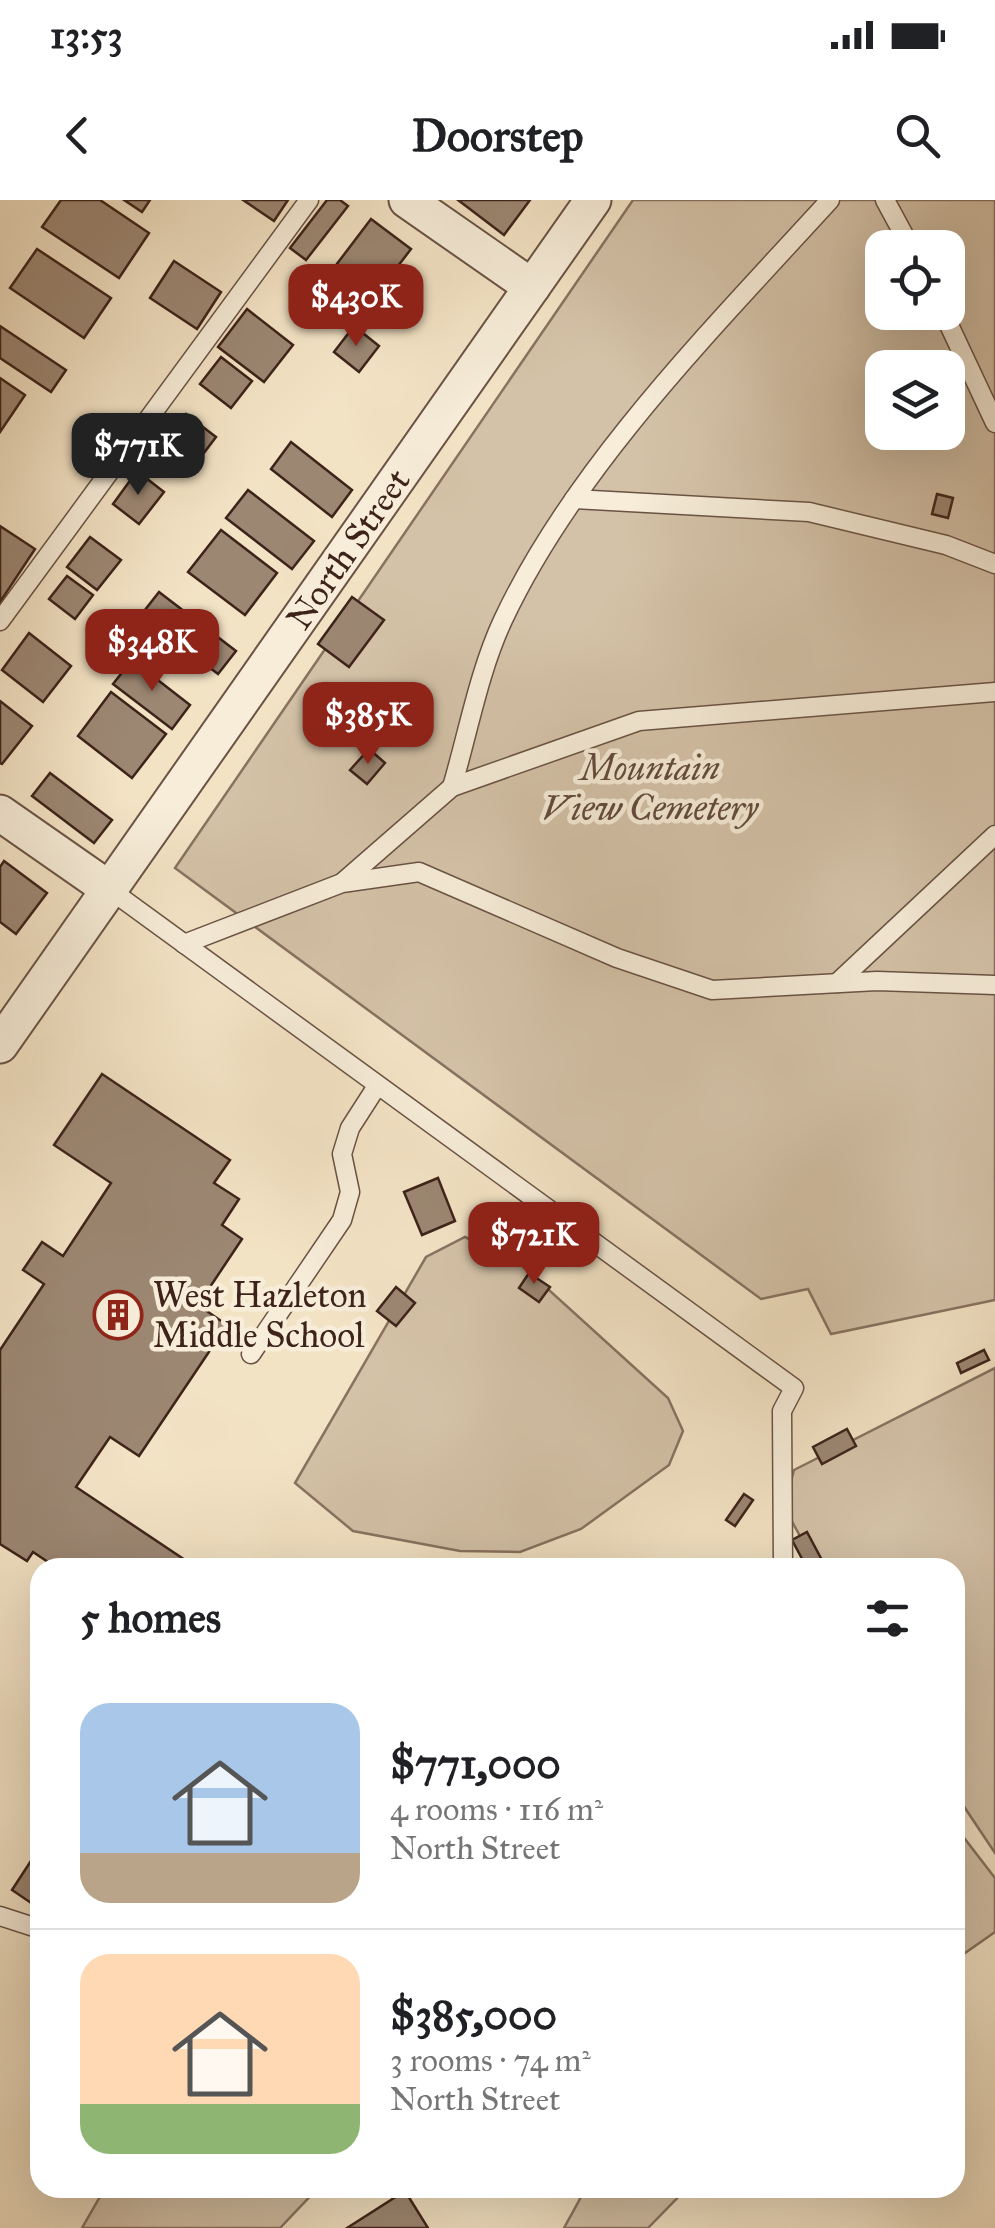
<!DOCTYPE html>
<html lang="en">
<head>
<meta charset="utf-8">
<style>
	:root { --surface:#fff; --page:#f6f6f6; --text:#202124; --muted:#757577; --line:#e0e0e0; --accent:#8f2418 }
	body { margin:0; font-family:"IM FELL Great Primer",serif; background:var(--page); color:var(--text); height:100vh; display:flex; flex-direction:column; font-size:38px; white-space:nowrap }
	* { box-sizing:border-box; margin:0 }
	p { font-size:32px; color:var(--muted) }
	.icon { flex:none; width:55px; height:55px; fill:none; stroke:currentColor; stroke-width:2; stroke-linecap:round; stroke-linejoin:round }
	.map { position:relative; flex:1; overflow:hidden }
	.side { position:absolute; left:30px; top:1358px; width:935px; height:640px; display:flex; flex-direction:column; background:var(--surface); border-radius:30px; box-shadow:0 10px 40px #0002 }
	.side>* { flex:none }
	.fabs { position:absolute; left:865px; top:30px; display:grid; gap:20px }
	.fabs a { display:grid; place-items:center; width:100px; height:100px; border-radius:20px; background:var(--surface); box-shadow:0 10px 40px #0002; font-size:50px }
	.price { position:absolute; translate:-50% -85px; padding:0 22px; border-radius:20px; background:var(--accent); color:#fff; font-size:32px; line-height:65px; filter:drop-shadow(0 2px 5px #0008) }
	.price::after { content:''; position:absolute; left:50%; top:60px; width:30px; height:22px; margin-left:-15px; background:inherit; clip-path:polygon(0 0,100% 0,50% 100%) }
	.price.selected { background:#222; color:#fff }
	ul { padding:0; list-style:none }
	li { display:flex; align-items:center; gap:30px; height:250px; padding:0 50px }
	li+li { border-top:2px solid var(--line) }
	li span { display:grid; place-items:center; flex:none; width:280px; height:200px; border-radius:30px; color:#555 }
	li>.icon { margin-inline-start:auto }
	span .icon { width:120px; height:120px; fill:#fffc; stroke-width:1 }
	li b { font-size:42px }
	h2 { display:flex; justify-content:space-between; align-items:center; height:120px; padding:0 50px; font-size:42px }
	.status { display:flex; justify-content:space-between; align-items:center; height:70px; padding:0 50px; background:var(--surface); direction:ltr }
	.status svg { height:28px; fill:currentColor }
	header { display:flex; justify-content:space-between; align-items:center; height:130px; padding:0 50px; background:var(--surface); font-size:45px; font-weight:700 }
	.map>svg:first-child { display:block }
	.green { fill:#d4c2a8; stroke:#887261; stroke-width:2.5; fill-rule:evenodd }
	.building { fill:#9c8773; stroke:#3d231a; stroke-width:2.5 }
	.lines { fill:none; stroke-linecap:round; stroke-linejoin:round }
	.lane-casing { stroke:#6a5345; stroke-width:21 }
	.street-casing { stroke:#6a5345; stroke-width:39 }
	.lane { stroke:#f7edd9; stroke-width:18 }
	.street { stroke:#f7edd9; stroke-width:35 }
	.labels { text-anchor:middle; stroke-width:9; stroke-linejoin:round; paint-order:stroke }
	.street-label { font-size:35px; fill:#3d231a; stroke:#f7edd9 }
	.park-label { font-size:35px; font-style:italic; fill:#634b3e; stroke:#f7edd9 }
	.poi-label { font-size:35px; fill:#3d231a; stroke:#f7edd9; text-anchor:start }
</style>
</head>
<body>
<div class="status"><b>13:53</b><svg viewBox="0 0 49 12"><path d="M0 12V9h3v3zM5 12V6h3v6zM10 12V3h3v9zM15 12V0h3v12zM26 1h20v11H26zM47 4h2v5h-2z"/></svg></div>
<header><svg class="icon" aria-label="back" viewBox="0 0 24 24"><path d="M15 5l-7 7 7 7"/></svg>Doorstep<svg class="icon" aria-label="search" viewBox="0 0 24 24"><circle cx="10" cy="10" r="6"/><path d="M15 15l6 6"/></svg></header>
<div class="map">
<svg width="995" height="2028" viewBox="0 0 995 2028">
	<rect width="100%" height="100%" fill="#f3e3c5"/>
	<filter id="stains"><feTurbulence type="fractalNoise" baseFrequency=".002" numOctaves="4"/><feColorMatrix values="0 0 0 0 .2 0 0 0 0 .09 0 0 0 0 .02 0 0 0 .5 -.17"/></filter>
	<radialGradient id="worn" r=".72"><stop offset=".6" stop-color="#630" stop-opacity="0"/><stop offset="1" stop-color="#630" stop-opacity=".3"/></radialGradient>
	<g class="green">
		<path d="M633,0h362v1100l-164,34 -23,-45 -47,10 -586,-431zM882,48h66v64h-66zM882,168h66v64h-66z"/>
		<path d="M465,1037l52,24 151,137 15,33 -14,34 -88,64 -61,23 -60,-1 -107,-20 -58,-48 131,-226z"/>
		<path d="M995,1168v485l-40,-60v-225l-138,-1 -33,-60 10,-37z"/>
		<path d="M955,1626l40,52v54l-40,28z"/>
		<path d="M105,1988h213l-38,40h-198z"/>
		<path d="M586,1988h101l-39,40h-84z"/>
	</g>
	<g class="building">
		<path d="M61,0h39l49,33 -30,45 -77,-51z"/>
		<path d="M124,0h26l-8,12z"/>
		<path d="M243,0h45l-14,21z"/>
		<path d="M327,0h13l8,6 -42,54 -16,-12z"/>
		<path d="M458,0h72l-26,35z"/>
		<path d="M371,19l40,30 -42,55 -39,-31z"/>
		<path d="M37,49l74,49 -27,40 -74,-50z"/>
		<path d="M174,61l47,31 -24,37 -47,-31z"/>
		<path d="M247,109l46,36 -29,37 -46,-35z"/>
		<path d="M0,126l66,44 -15,22 -51,-34z"/>
		<path d="M354,126l25,20 -20,26 -25,-20z"/>
		<path d="M221,157l31,24 -21,27 -31,-24z"/>
		<path d="M0,178l25,17 -25,37z"/>
		<path d="M186,214l30,23 -28,37 -31,-23z"/>
		<path d="M291,242l61,48 -20,27 -61,-48z"/>
		<path d="M137,271l27,21 -25,32 -26,-20z"/>
		<path d="M248,290l66,51 -22,28 -66,-51z"/>
		<path d="M937,294l16,4 -5,20 -16,-4z"/>
		<path d="M0,326l35,23 -35,53z"/>
		<path d="M221,330l56,43 -32,42 -57,-43z"/>
		<path d="M90,337l31,23 -24,30 -30,-23z"/>
		<path d="M67,376l26,19 -18,24 -26,-20z"/>
		<path d="M159,392l77,59 -18,23 -77,-59z"/>
		<path d="M352,397l32,23 -35,47 -31,-23z"/>
		<path d="M29,433l42,33 -28,36 -41,-32z"/>
		<path d="M132,460l58,45 -18,24 -59,-45z"/>
		<path d="M111,492l55,42 -34,44 -54,-42z"/>
		<path d="M0,501l32,25 -30,38 -2,-1z"/>
		<path d="M369,549l16,14 -18,21 -17,-14z"/>
		<path d="M50,573l62,47 -18,23 -62,-47z"/>
		<path d="M4,661l43,32 -31,41 -16,-12v-55z"/>
		<path d="M102,874l128,86 -16,23 25,16 -17,26 20,14 -44,66 29,20 -88,131 -29,-19 -34,50 121,81h-140l-24,-16 -6,9 -27,-17v-194l44,-66 -21,-14 19,-28 21,14 48,-73 -57,-38z"/>
		<path d="M438,978l17,43 -33,14 -18,-43z"/>
		<path d="M529,1073l21,14 -11,15 -20,-14z"/>
		<path d="M396,1087l19,16 -19,23 -19,-15z"/>
		<path d="M984,1150l5,10 -28,13 -4,-10z"/>
		<path d="M847,1229l9,17 -34,18 -9,-17z"/>
		<path d="M744,1294l9,6 -18,26 -9,-6z"/>
		<path d="M807,1332l17,32 -5,4h-12l-15,-28z"/>
		<path d="M40,1647v62l-28,-19z"/>
		<path d="M405,1991l23,37h-81z"/>
	</g>
	<g class="lines">
		<g class="lane-casing">
			<g id="lane">
				<path d="M885,0l26,48"/>
				<path d="M943,112l52,111"/>
				<path d="M574,299l235,13 137,33 49,19"/>
				<path d="M0,421l309,-421"/>
				<path d="M452,587c16,-54 27,-116 51,-167 72,-154 214,-296 327,-420"/>
				<path d="M343,682l109,-95 187,-66 356,-29"/>
				<path d="M109,689l685,499 -12,23 1,157"/>
				<path d="M184,744l158,-61 77,-11 198,86 95,32 165,-9 118,4"/>
				<path d="M837,783l158,-148"/>
				<path d="M251,1154l91,-134 8,-28 -8,-38 8,-26 27,-42"/>
				<path d="M0,1716l40,13"/>
			</g>
		</g>
		<g class="street-casing">
			<g id="street">
				<path d="M407,0l125,87"/>
				<path d="M0,613l109,76"/>
				<path d="M0,845l593,-845"/>
			</g>
		</g>
		<use href="#lane" class="lane"/>
		<use href="#street" class="street"/>
	</g>
	<defs>
		<g id="building-ring" transform="scale(2.5)"><circle r="9.5" fill="#f7edd9" stroke="#8f2418" stroke-width="1.5"/><path d="M-4-6H4V6H1V3H-1V6H-4ZM-2.5-4.3h1.7v1.8h-1.7ZM.8-4.3h1.7v1.8H.8ZM-2.5-1h1.7V.8h-1.7ZM.8-1h1.7V.8H.8Z" fill="#8f2418"/></g>
	</defs>
	<g fill-rule="evenodd">
		<use href="#building-ring" x="118" y="1115"/>
	</g>
	<g class="labels">
		<g class="street-label">
			<text transform="translate(348 349) rotate(-55)" y="12">North Street</text>
		</g>
		<g class="park-label">
			<text x="650" y="580">Mountain<tspan x="650" dy="40">View Cemetery</tspan></text>
		</g>
		<g class="poi-label">
			<text x="153" y="1107">West Hazleton<tspan x="153" dy="40">Middle School</tspan></text>
		</g>
	</g>
	<rect width="100%" height="100%" filter="url(#stains)"/>
	<rect width="100%" height="100%" fill="url(#worn)"/>
</svg>
<div class="fabs">
<a><svg class="icon" aria-label="locate" viewBox="0 0 24 24"><circle cx="12" cy="12" r="6"/><path d="M12 2v4M12 18v4M2 12h4M18 12h4"/></svg></a>
<a><svg class="icon" aria-label="layers" viewBox="0 0 24 24"><path d="M12 4l9 5-9 5-9-5zM3 14l9 5 9-5"/></svg></a>
</div>
<b class="price" style="left:356px;top:149px">$430K</b>
<b class="price selected" style="left:138px;top:298px">$771K</b>
<b class="price" style="left:152px;top:494px">$348K</b>
<b class="price" style="left:368px;top:567px">$385K</b>
<b class="price" style="left:534px;top:1087px">$721K</b>
<section class="side">
<h2>5 homes<svg class="icon" aria-label="filters" viewBox="0 0 24 24"><path d="M4 7h16M4 17h16"/><circle cx="9" cy="7" r="2"/><circle cx="15" cy="17" r="2"/></svg></h2>
<ul>
<li><span style="background:linear-gradient(#a9c7e8 75%,#b9a48a 0)"><svg class="icon" aria-label="home" viewBox="0 0 24 24"><path d="M3 11l9-7 9 7M6 9v11h12V9"/></svg></span><div><b>$771,000</b><p>4 rooms · 116 m²</p><p>North Street</p></div></li>
<li><span style="background:linear-gradient(#ffd9b3 75%,#8fb573 0)"><svg class="icon" aria-label="home" viewBox="0 0 24 24"><path d="M3 11l9-7 9 7M6 9v11h12V9"/></svg></span><div><b>$385,000</b><p>3 rooms · 74 m²</p><p>North Street</p></div></li>
</ul>
</section>
</div>
</body>
</html>
